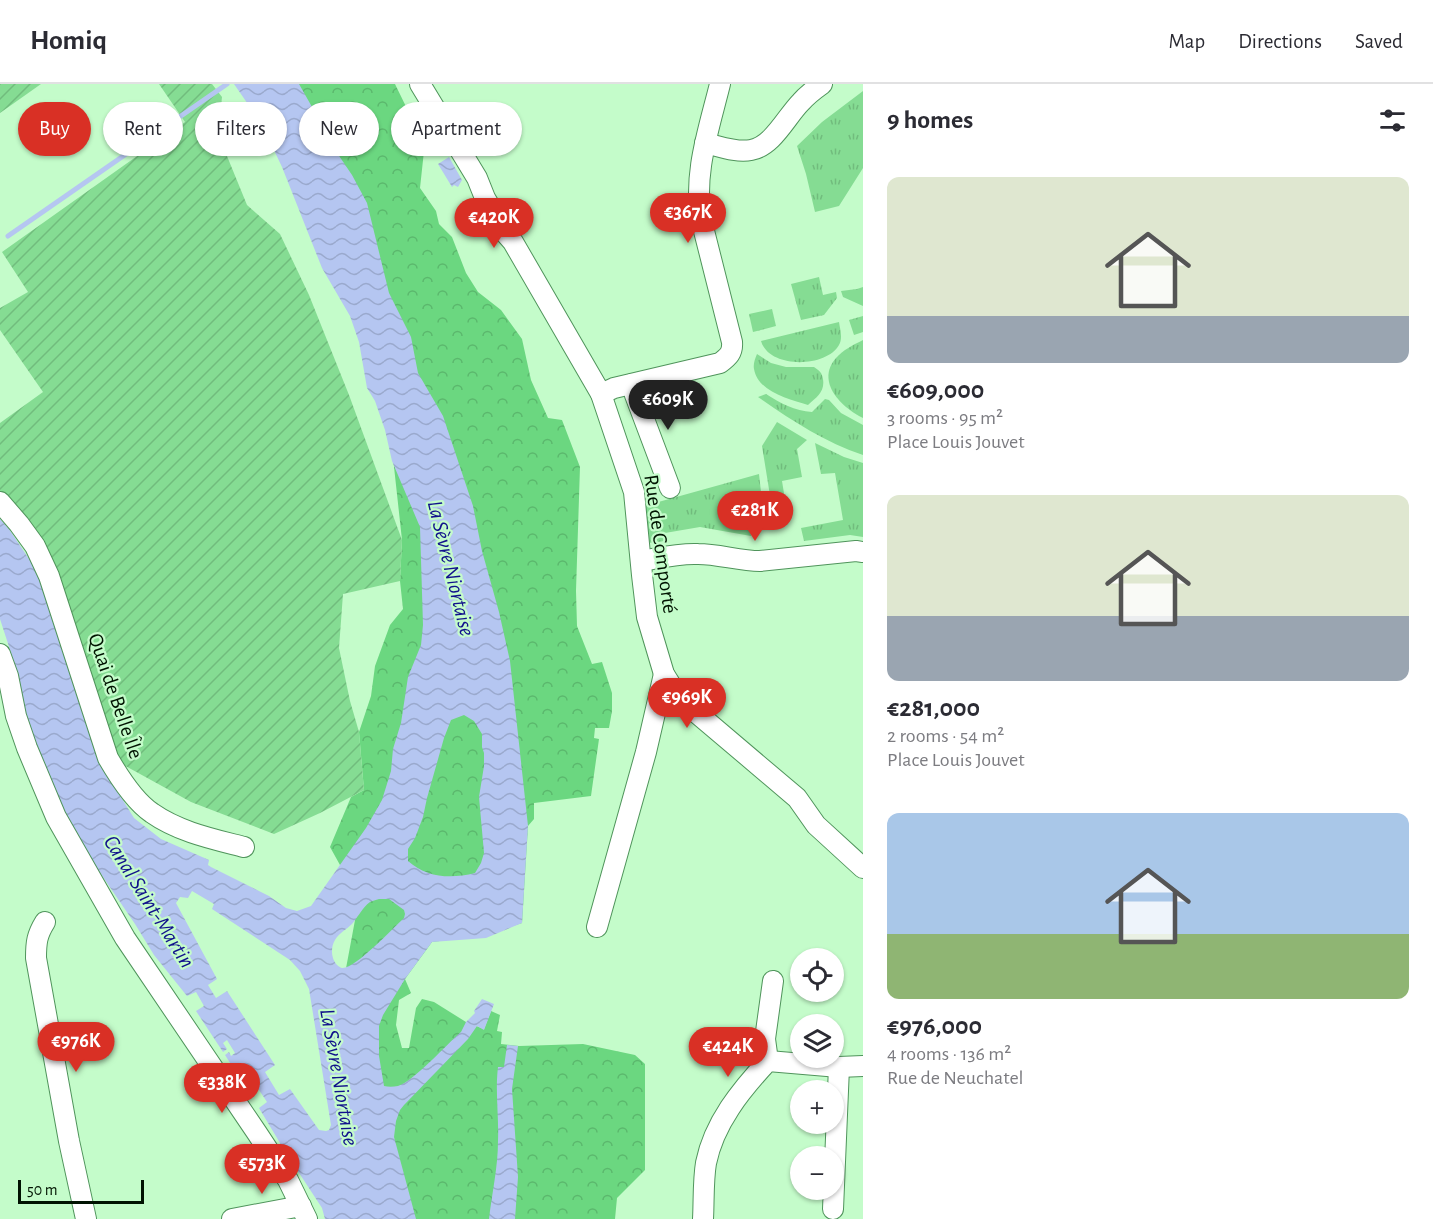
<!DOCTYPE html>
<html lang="en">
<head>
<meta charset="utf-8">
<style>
	:root { --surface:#fff; --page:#f2f2f3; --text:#2b2b33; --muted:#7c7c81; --line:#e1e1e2; --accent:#d93025 }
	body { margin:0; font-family:"Alegreya Sans",sans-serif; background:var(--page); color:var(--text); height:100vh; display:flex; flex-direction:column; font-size:22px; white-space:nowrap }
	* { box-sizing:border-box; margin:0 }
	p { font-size:20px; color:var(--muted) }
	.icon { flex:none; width:33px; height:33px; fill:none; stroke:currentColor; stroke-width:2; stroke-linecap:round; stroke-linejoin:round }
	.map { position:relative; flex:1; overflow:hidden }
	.drawer { display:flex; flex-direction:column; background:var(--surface); width:570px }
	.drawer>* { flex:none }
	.banner { position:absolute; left:18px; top:18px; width:570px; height:54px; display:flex; gap:12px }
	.buttons { position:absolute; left:790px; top:864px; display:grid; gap:12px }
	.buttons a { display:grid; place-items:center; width:54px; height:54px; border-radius:50%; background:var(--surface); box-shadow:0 2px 4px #0004; font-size:30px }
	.scale { position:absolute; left:18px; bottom:15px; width:126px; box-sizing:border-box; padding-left:6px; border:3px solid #001301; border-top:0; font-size:16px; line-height:21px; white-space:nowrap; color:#001301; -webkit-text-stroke:4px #c4fcca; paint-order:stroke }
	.price { position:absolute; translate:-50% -51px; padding:0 14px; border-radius:21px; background:var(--accent); color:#fff; font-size:20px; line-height:39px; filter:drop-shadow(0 2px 3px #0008) }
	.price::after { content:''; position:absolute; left:50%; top:36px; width:18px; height:14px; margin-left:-9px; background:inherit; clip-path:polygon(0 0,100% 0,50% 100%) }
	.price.selected { background:#222; color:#fff }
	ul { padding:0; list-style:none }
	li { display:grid; align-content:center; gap:12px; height:318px; padding:0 24px }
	li span { display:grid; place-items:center; height:186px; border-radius:12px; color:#555 }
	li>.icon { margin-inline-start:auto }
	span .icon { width:108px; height:108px; fill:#fffc; stroke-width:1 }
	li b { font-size:26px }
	h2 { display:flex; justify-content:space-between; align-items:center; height:72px; padding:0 24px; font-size:26px }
	.tag { padding:0 21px; border-radius:27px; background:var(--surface); box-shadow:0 2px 4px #0004; font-size:21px; line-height:54px }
	.tag.selected { background:var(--accent); color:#fff }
	header { display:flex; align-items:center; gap:36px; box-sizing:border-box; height:84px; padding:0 30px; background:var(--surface); border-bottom:2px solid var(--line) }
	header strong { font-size:28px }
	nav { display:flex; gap:33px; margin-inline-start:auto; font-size:21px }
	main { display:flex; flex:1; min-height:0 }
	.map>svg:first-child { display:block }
	.grass { fill:url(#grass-tufts) }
	.forest { fill:url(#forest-crowns) }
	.garden { fill:url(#garden-furrows) }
	.water { fill:url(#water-waves); fill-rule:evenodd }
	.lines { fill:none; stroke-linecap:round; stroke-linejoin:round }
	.stream { stroke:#b5c6f1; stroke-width:5 }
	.minor-casing { stroke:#4f945b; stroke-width:22 }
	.minor { stroke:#fff; stroke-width:20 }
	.labels { text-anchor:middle; stroke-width:4.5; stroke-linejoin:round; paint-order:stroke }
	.street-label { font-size:21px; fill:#001301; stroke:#c4fcca }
	.water-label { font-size:22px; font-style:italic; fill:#11118c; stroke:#c4fcca }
</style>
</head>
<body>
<header>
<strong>Homiq</strong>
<nav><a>Map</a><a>Directions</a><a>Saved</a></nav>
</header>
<main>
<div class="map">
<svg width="863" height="1135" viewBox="0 0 863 1135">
	<defs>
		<pattern id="grass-tufts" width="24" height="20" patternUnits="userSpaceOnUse" patternTransform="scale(1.5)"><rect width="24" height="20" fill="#85dc93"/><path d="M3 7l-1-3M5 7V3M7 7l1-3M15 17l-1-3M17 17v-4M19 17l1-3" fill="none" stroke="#71bc7d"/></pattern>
		<pattern id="forest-crowns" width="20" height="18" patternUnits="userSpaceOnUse" patternTransform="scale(1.5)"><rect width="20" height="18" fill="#6bd780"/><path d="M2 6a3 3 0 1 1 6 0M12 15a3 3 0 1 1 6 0" fill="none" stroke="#5bb86d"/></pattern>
		<pattern id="garden-furrows" width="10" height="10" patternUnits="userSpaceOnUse" patternTransform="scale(1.5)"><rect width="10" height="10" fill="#85dc93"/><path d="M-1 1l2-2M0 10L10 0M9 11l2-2" fill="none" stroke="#71bc7d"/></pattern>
		<pattern id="water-waves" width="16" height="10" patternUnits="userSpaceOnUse" patternTransform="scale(1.5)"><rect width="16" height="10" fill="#b5c6f1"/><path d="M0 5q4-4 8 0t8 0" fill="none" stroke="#9aa9cd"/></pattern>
	</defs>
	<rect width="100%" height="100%" fill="#c4fcca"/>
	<g class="grass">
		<path d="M863,7v77l-24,38 -24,6 -9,-38 -9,-28 25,-24z"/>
		<path d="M819,193l4,18 13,-3 1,6 -13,17 -23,5 -10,-36z"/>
		<path d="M863,203v19l-20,-9 -2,-6 16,-2z"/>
		<path d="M772,225l4,17 -23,6 -4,-18z"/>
		<path d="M863,232v16l-9,3 -5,-15z"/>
		<path d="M839,238c1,7 4,16 0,23 -13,23 -70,24 -78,-4z"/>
		<path d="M863,256v78c-21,-10 -48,-36 -27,-60 7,-8 17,-13 27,-18z"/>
		<path d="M757,270l14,9 15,4h28c6,4 8,6 9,12 2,13 -6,18 -15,26 -19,-6 -50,-13 -54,-36 -1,-5 1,-10 3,-15z"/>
		<path d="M766,310c14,9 29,17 46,18l13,-13 4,1 12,13 22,12v30c-39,-13 -72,-35 -105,-58z"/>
		<path d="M777,338l30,18 -10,9 5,28 -20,4 5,31 -14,2 -11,-68z"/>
		<path d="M815,359l29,14 19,6v74l-13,-2 -46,6 -3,-13 42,-8 -8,-47 -14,1z"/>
		<path d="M759,390l4,36 -15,3 3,23 -51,-9 -35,6 1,8 -18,2 -4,-37z"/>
	</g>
	<path class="forest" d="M291,0h104l18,37 11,30 -4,37 16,23 3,13 13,13 14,36 12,19 23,18 21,29 9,41 17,38 14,2 18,47 -4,124 1,35 15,38 10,-2 10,31v18l-3,17h-14l-1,10 5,1 -8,57 -57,7v16l-6,7 -6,97 -37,12 -53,7 -27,37 6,14 -12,7 -3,25 6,23h7l7,-40 6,-9 12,3 32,20 18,7 7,-18 9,4 -3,16 5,1 -1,12 18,2 64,-2 52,11 10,9v106l-28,28 -2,21h-225l-46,-240 17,-91 -21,-23 -10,-18 21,-50 13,-7 -5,-58 12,-36 4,-30 15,-41 13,-16 -3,-28 2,-41 -20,-183z"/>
	<g class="garden">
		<path d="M0,0h41l-41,29z"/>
		<path d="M159,0h53l10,13 -4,37 29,71 33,29 29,61 40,100 53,145 -2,41 -57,13 -4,54 11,53 9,31 5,58 -44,23 -46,21 -83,-32 -71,-39 -83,-228 -37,-39v-73l43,-31 -43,-62v-22l28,-16 -26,-40 183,-130z"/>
	</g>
	<g class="water">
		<path d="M234,0h65l17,30 13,27 23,34 15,28 22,90 22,44 7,36 25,43 30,90 9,45 17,61 11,49 18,165 -6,97 -36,15 -54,4 -27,37 -22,36 -4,11v30l5,30c4,1 9,1 14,0 15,-4 49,-42 63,-54l5,-10 9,-9 -1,-2 8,-12 12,5 -10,26 -7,-4 -9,13 -64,66 -4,5 -4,11 -2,16 22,82h-91l-3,-11 -36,-55 -27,-45 8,-6 -14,-21 -8,5 -20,-31 4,-3 2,4 4,-3 -8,-13 -4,3 4,6 -4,3 -27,-41 8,-5 -8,-14 -9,4 -33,-41 -19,-31 -58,-85 -46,-104 -18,-76 -13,-40v-100l9,10 24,36 26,64 47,144 28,45 27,21 48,21 -1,5 3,2 58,29 17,12 11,3 14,-5 55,-78 16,-28 9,-29 2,-22 8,-26 7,-46 13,-32 2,-20 -3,-98 -28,-66 -7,-31 -10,-29 -8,-13 -8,-46 -9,-26 -28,-48 -40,-101 -21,-44zM464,631l10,6 8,13v13l2,6v13l-5,31 5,56 -3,10 -6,10c-24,6 -48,5 -67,-12v-12l7,-11 8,-21 4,-19 17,-60 7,-18zM192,807l22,13 -2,5 78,51 10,11 9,18 22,136 -2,5 -3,1 -7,-1 -29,-41 -11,6 -14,-23 10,-7 -48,-74 -11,7 -8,-13 9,-6 -41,-76 4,-6 8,1zM379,815h10l15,11 1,4 -1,4c-11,10 -50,52 -62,50 -4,-1 -8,-6 -9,-10 -2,-6 -1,-13 2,-18 4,-7 12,-11 17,-16 6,-7 11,-17 18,-22 2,-1 6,-2 9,-3z"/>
		<path d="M449,73l13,23 -4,7 -4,-2 -2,2 -14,-23z"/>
		<path d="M507,961l11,1 -6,43 6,88 -3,42h-26c3,-26 9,-52 9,-78 1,-25 -3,-49 0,-74h6z"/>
	</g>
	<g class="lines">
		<path class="stream" d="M8,152l219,-152"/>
		<g class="minor-casing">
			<g id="minor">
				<path d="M420,0l57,94 8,20 21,36 7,8 88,152 33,98 8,83 5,42 17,57 15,24 118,100 19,27 47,43"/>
				<path d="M705,59c14,3 31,10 46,7 22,-4 35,-33 50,-48 6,-7 14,-13 21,-18"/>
				<path d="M632,300l3,11 35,93"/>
				<path d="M601,310l13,-6 106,-25c8,-6 13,-10 12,-21l-30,-119c-10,-47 7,-94 18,-139"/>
				<path d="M0,418l19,22 16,22 14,30 59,182c11,19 26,43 44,55 27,19 61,26 92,34"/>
				<path d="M641,477c18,-3 38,-8 57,-7 21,0 41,7 62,7l96,-10 7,1"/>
				<path d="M0,570l8,22 8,40 11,32 29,69 69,121 132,195 31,47 19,39"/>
				<path d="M45,838c-8,13 -9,20 -9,36l33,183 17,78"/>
				<path d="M597,843l49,-175 18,-78"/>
				<path d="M768,977l-3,-22 8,-58"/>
				<path d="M833,1125l6,-142"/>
				<path d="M232,1135l69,-13"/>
				<path d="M703,1135c1,-18 0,-38 3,-56 8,-40 35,-73 62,-102l71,6 24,-1"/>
			</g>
		</g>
		<use href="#minor" class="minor"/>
	</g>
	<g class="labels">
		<g class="street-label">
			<text transform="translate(661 460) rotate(82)" y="7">Rue de Comporté</text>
			<text transform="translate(116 612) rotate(71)" y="7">Quai de Belle Île</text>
		</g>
		<g class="water-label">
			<text transform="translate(452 484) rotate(76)" y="8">La Sèvre Niortaise</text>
			<text transform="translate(150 817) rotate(58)" y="8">Canal Saint-Martin</text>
			<text transform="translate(340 993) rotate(80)" y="8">La Sèvre Niortaise</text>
		</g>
	</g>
</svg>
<div class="buttons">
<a><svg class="icon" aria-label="locate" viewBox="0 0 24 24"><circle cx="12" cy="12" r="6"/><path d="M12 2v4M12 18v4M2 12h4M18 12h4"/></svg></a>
<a><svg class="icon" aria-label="layers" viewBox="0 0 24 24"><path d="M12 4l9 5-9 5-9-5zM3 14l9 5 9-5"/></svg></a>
<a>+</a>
<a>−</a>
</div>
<div class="scale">50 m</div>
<b class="price" style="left:688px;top:160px">€367K</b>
<b class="price" style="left:494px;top:165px">€420K</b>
<b class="price selected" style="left:668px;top:347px">€609K</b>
<b class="price" style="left:755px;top:458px">€281K</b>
<b class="price" style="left:687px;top:645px">€969K</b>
<b class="price" style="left:76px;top:989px">€976K</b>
<b class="price" style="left:728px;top:994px">€424K</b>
<b class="price" style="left:222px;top:1030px">€338K</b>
<b class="price" style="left:262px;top:1111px">€573K</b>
<div class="banner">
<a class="tag selected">Buy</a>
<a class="tag">Rent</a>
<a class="tag">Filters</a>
<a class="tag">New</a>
<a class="tag">Apartment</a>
</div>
</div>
<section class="drawer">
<h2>9 homes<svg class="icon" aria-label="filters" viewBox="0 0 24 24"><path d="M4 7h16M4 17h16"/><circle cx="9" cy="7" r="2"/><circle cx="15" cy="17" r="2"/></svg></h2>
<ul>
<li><span style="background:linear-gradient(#dfe7d0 75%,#9aa5b1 0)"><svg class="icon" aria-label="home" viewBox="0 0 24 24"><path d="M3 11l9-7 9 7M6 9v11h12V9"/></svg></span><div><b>€609,000</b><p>3 rooms · 95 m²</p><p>Place Louis Jouvet</p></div></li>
<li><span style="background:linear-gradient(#dfe7d0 65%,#9aa5b1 0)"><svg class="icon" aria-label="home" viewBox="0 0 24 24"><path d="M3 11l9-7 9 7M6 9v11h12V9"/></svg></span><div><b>€281,000</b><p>2 rooms · 54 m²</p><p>Place Louis Jouvet</p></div></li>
<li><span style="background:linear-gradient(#a9c7e8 65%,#8fb573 0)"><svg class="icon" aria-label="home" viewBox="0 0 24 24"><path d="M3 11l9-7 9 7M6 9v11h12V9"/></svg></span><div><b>€976,000</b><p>4 rooms · 136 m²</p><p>Rue de Neuchatel</p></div></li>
</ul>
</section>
</main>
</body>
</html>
